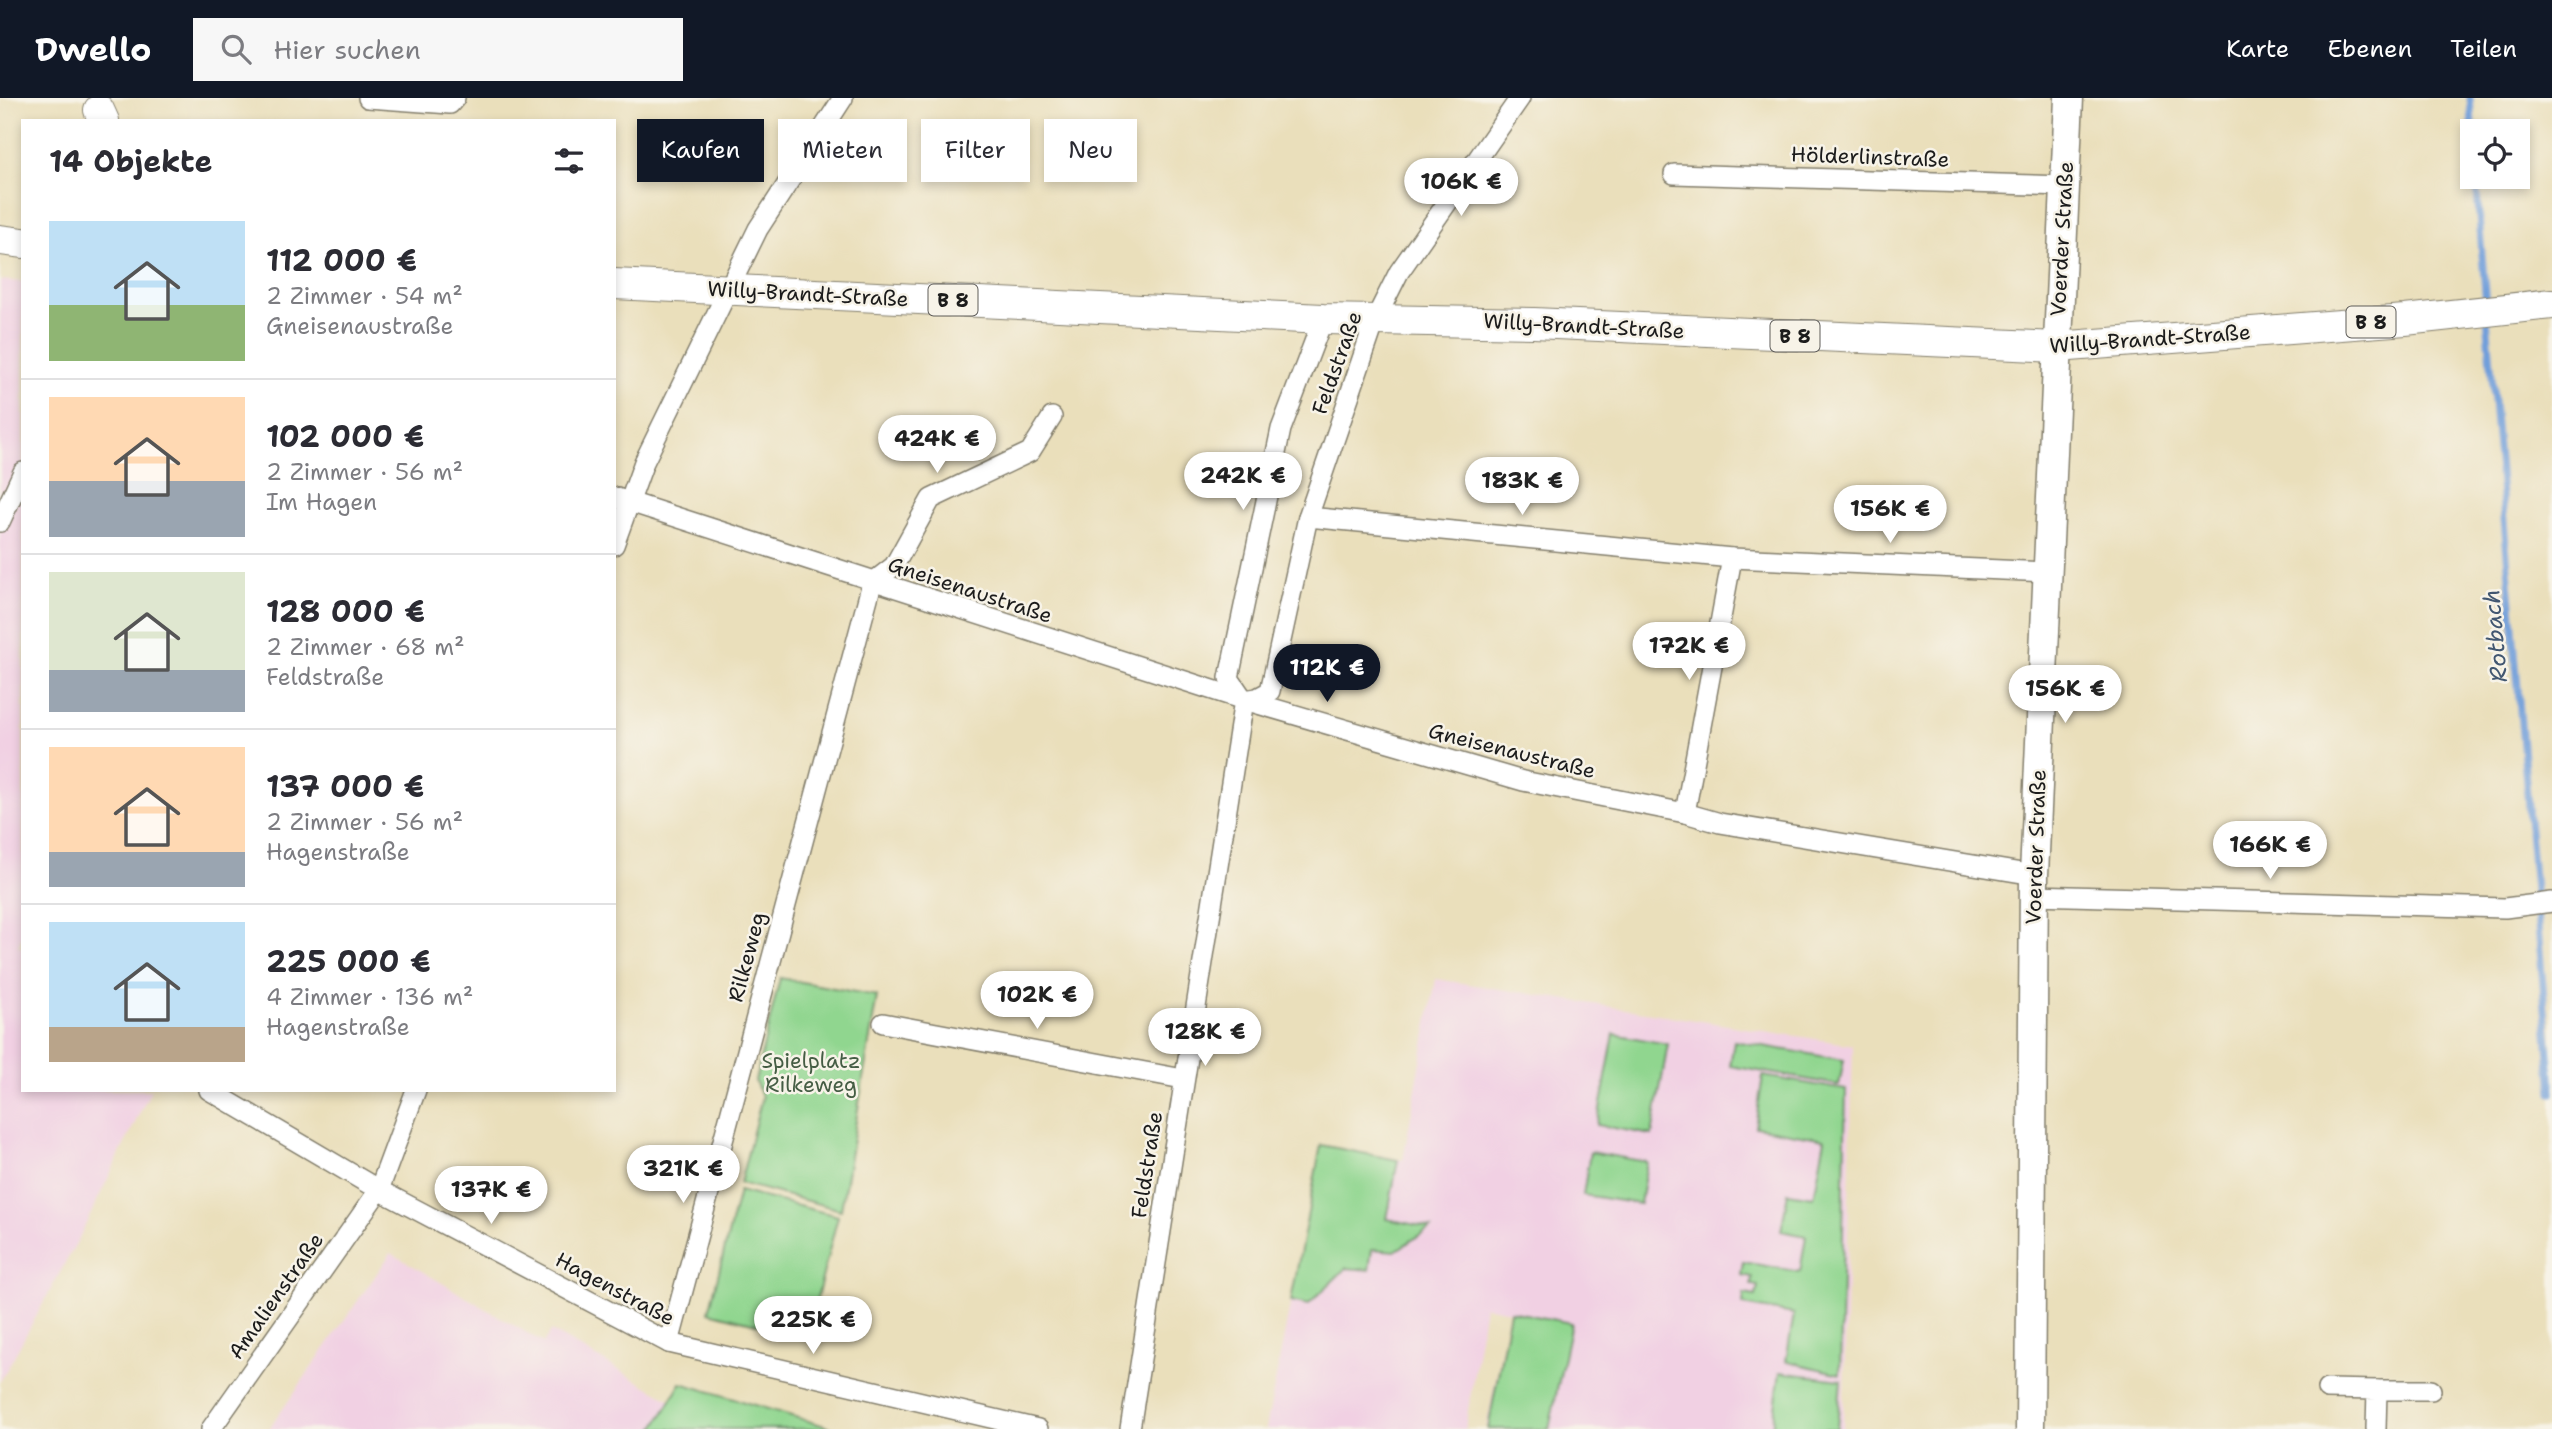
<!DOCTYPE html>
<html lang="de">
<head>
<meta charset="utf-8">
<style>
	:root { --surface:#fff; --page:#f7f7f7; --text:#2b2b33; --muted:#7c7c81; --line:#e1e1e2; --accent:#111827 }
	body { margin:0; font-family:"Shantell Sans",sans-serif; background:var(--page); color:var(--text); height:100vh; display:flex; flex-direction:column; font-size:26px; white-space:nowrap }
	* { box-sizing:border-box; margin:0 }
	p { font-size:23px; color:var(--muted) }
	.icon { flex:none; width:38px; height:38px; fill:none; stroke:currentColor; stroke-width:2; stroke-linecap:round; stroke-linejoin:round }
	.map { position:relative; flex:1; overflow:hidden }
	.drawer { position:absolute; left:21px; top:21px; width:595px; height:973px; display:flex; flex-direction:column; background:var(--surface); border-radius:0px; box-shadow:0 4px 10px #0003 }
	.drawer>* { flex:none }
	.top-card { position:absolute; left:637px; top:21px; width:665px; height:63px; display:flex; gap:14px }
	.fabs { position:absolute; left:2460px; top:21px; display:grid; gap:14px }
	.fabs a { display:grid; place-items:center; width:70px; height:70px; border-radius:0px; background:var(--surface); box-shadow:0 4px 10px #0003; font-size:35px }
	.price { position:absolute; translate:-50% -60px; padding:0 16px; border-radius:24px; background:#fff; color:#222; font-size:23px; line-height:46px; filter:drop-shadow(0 2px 4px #0008) }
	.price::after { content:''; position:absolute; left:50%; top:42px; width:21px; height:16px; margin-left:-10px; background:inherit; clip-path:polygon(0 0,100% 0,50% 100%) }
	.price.current { background:var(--accent); color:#fff }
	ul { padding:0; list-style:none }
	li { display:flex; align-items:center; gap:21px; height:175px; padding:0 28px }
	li+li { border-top:2px solid var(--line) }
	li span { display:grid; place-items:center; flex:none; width:196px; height:140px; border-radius:0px; color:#555 }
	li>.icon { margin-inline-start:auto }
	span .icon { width:84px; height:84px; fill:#fffc; stroke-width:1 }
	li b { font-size:30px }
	h2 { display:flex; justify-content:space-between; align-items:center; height:84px; padding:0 28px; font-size:30px }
	.chip { padding:0 24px; border-radius:0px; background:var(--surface); box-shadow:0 4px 10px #0003; font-size:24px; line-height:63px }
	.chip.current { background:var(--accent); color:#fff }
	header { display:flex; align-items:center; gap:42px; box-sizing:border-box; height:98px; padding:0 35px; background:var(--accent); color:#fff }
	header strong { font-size:33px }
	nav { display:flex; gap:38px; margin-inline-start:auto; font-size:24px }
	.search { width:490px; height:63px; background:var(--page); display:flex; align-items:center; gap:18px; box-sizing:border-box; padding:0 24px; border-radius:0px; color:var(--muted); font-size:26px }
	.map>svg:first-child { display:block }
	.built { fill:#f1d0e3 }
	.green { fill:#90d68f; stroke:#567956; stroke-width:2 }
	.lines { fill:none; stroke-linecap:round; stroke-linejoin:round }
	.stream { stroke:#719fda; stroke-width:7 }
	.street-casing { stroke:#837e6c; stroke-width:22 }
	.secondary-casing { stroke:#837e6c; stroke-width:31 }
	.primary-casing { stroke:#837e6c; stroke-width:32 }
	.street { stroke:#fff; stroke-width:19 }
	.secondary { stroke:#fff; stroke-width:28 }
	.primary { stroke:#fff; stroke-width:30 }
	.labels { text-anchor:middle; stroke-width:5; stroke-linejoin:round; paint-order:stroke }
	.shield { fill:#f7f3e8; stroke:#5e5c59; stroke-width:2 }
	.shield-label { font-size:19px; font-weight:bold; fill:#1c1c1c }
	.street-label { font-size:21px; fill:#1c1c1c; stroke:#f7f3e8 }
	.park-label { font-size:21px; fill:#455d44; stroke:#f7f3e8 }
	.water-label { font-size:23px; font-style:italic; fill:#425771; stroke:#f7f3e8 }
</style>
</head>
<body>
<header>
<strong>Dwello</strong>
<div class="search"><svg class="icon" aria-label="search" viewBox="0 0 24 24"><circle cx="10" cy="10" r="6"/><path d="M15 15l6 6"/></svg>Hier suchen</div>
<nav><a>Karte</a><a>Ebenen</a><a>Teilen</a></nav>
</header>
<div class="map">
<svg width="2552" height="1331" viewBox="0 0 2552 1331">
	<rect width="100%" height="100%" fill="#f7f3e8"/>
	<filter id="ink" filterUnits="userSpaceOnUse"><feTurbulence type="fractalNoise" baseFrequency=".0143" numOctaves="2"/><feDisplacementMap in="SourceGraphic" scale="14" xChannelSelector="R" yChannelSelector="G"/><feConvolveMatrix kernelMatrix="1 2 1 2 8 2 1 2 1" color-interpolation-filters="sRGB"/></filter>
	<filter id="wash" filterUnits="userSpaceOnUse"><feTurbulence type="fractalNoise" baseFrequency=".00686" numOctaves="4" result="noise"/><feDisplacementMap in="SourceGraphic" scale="28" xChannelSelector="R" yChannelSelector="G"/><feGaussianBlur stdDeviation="1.57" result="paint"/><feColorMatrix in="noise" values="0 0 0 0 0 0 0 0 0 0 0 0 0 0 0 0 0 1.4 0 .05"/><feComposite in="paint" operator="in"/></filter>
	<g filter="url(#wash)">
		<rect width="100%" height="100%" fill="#eadfbb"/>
		<g class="built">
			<path d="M0,182l23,2v653l-5,11 5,2v142h128l-72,148 -79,144z"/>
			<path d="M1436,881l417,66 -10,384h-357l23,-118 -24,-5 -20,123h-199l55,-284 82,15z"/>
			<path d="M391,1155l153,90 7,-12 120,69 164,29h-566z"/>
		</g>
		<g class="green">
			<path d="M780,880l97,18 -36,214 -101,-27 22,-86 -7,-16z"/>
			<path d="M1614,936l54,10 -16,91 -55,-10z"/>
			<path d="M1734,943l110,19 -5,25 -109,-19z"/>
			<path d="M1763,978l83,14 -6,284 -54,-13 8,-47 -51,-9 1,-11 12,2 2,-10 -7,-1 1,-8 -11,-2 2,-13 57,10 6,-36 -25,-5 7,-38 26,4 11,-58 -70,-12z"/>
			<path d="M1321,1047l77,15 -11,59 44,9 -36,23 -23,-2 -3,21 -23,-2 -38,37 -17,-4z"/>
			<path d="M1590,1054l57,10 -7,42 -57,-9z"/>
			<path d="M739,1093l99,25 -31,121 -98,-25z"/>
			<path d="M1510,1213l61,12 -22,106h-61z"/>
			<path d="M1780,1274l61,8 -4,49h-65z"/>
			<path d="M681,1285l154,46h-181z"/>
		</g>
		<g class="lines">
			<g class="stream">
				<path d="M2470,0l3,39"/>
				<path d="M2476,79l10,128"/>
				<path d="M2487,219l65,776"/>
			</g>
		</g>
	</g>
	<g filter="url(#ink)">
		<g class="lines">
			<g class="street-casing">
				<g id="street">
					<path d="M368,0l82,6 5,-6"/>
					<path d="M1674,76l391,12"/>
					<path d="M614,399l630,203 279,81 162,32 35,10 314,52"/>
					<path d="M1308,419l424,41 315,14"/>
					<path d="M0,424l23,-50"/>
					<path d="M614,447l30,-83 114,-233 85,-131"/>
					<path d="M1244,602l13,-2 13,-7 38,-174 68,-199 23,-46 121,-174"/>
					<path d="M1685,715l47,-255"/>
					<path d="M2033,797l472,13 47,-6"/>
					<path d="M883,925l300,56"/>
					<path d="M209,992l170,100 290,153 369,86"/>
					<path d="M669,1245l203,-760 22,-17 37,-67 99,-47 22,-35"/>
					<path d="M2327,1291l50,1 -1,39"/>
					<path d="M2377,1292h54"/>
					<path d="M211,1331l168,-239 37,-100"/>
					<path d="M1130,1331l114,-729 -15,-22 52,-249 42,-110"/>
				</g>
			</g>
			<g class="secondary-casing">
				<path id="secondary" d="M2030,1331l4,-554 35,-777"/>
			</g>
			<g class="primary-casing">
				<g id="primary">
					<path d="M99,12l5,11"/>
					<path d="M0,142l23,3"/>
					<path d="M614,186l709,35 211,4 523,24 348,-27 147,-16"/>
				</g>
			</g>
			<use href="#street" class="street"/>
			<use href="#secondary" class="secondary"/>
			<use href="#primary" class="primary"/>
		</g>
	</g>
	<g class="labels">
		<g class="shield">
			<rect x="928.5" y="186.5" width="49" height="31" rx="5"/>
			<rect x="2346.5" y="208.5" width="49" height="31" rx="5"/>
			<rect x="1770.5" y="222.5" width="49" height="31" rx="5"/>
		</g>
		<g class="shield-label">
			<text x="953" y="209">B 8</text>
			<text x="2371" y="231">B 8</text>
			<text x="1795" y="245">B 8</text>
		</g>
		<g class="street-label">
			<text transform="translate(1870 59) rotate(2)" y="7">Hölderlinstraße</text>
			<text transform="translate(2062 141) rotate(-87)" y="7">Voerder Straße</text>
			<text transform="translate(808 196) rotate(3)" y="7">Willy-Brandt-Straße</text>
			<text transform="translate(1584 228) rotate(3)" y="7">Willy-Brandt-Straße</text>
			<text transform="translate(2150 241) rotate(-4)" y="7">Willy-Brandt-Straße</text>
			<text transform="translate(1337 265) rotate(-70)" y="7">Feldstraße</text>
			<text transform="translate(970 492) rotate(18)" y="7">Gneisenaustraße</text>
			<text transform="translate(1512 653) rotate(14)" y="7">Gneisenaustraße</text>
			<text transform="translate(2036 749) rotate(-88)" y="7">Voerder Straße</text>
			<text transform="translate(747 859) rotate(-75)" y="7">Rilkeweg</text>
			<text transform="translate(1147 1067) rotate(-81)" y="7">Feldstraße</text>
			<text transform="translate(615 1191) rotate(28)" y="7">Hagenstraße</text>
			<text transform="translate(276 1198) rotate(-55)" y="7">Amalienstraße</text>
		</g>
		<g class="park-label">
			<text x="811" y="970">Spielplatz<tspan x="811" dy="24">Rilkeweg</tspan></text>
		</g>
		<g class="water-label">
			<text transform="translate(2495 538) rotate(-95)" y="8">Rotbach</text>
		</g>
	</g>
</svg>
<div class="fabs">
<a><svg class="icon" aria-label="locate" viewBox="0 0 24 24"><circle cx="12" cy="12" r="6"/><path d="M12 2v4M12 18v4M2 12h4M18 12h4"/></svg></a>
</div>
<b class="price" style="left:1461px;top:120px">106K €</b>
<b class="price" style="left:937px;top:377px">424K €</b>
<b class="price" style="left:1243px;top:414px">242K €</b>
<b class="price" style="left:1522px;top:419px">183K €</b>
<b class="price" style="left:1890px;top:447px">156K €</b>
<b class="price" style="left:1689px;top:584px">172K €</b>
<b class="price current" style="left:1327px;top:606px">112K €</b>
<b class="price" style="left:2065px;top:627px">156K €</b>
<b class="price" style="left:2270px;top:783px">166K €</b>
<b class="price" style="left:1037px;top:933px">102K €</b>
<b class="price" style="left:1205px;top:970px">128K €</b>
<b class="price" style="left:683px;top:1107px">321K €</b>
<b class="price" style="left:491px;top:1128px">137K €</b>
<b class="price" style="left:813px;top:1258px">225K €</b>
<div class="top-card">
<a class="chip current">Kaufen</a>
<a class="chip">Mieten</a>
<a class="chip">Filter</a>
<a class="chip">Neu</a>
</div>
<section class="drawer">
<h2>14 Objekte<svg class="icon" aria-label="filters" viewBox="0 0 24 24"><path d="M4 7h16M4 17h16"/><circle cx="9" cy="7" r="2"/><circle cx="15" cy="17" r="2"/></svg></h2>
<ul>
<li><span style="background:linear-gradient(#bfe0f5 60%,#8fb573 0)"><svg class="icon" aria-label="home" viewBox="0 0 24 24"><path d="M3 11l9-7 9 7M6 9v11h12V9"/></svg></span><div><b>112 000 €</b><p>2 Zimmer · 54 m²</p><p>Gneisenaustraße</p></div></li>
<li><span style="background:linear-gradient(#ffd9b3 60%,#9aa5b1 0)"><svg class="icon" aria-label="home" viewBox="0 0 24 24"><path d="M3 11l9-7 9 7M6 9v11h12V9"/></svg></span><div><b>102 000 €</b><p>2 Zimmer · 56 m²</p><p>Im Hagen</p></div></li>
<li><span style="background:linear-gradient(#dfe7d0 70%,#9aa5b1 0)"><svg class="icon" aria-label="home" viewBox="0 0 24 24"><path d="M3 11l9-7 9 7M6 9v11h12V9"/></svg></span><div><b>128 000 €</b><p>2 Zimmer · 68 m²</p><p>Feldstraße</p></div></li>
<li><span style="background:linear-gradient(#ffd9b3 75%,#9aa5b1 0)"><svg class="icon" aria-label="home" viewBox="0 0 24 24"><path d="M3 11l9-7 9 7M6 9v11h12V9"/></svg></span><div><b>137 000 €</b><p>2 Zimmer · 56 m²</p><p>Hagenstraße</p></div></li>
<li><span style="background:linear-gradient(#bfe0f5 75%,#b9a48a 0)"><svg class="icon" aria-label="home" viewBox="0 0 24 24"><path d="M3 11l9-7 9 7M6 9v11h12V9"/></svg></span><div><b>225 000 €</b><p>4 Zimmer · 136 m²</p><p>Hagenstraße</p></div></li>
</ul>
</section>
</div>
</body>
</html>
